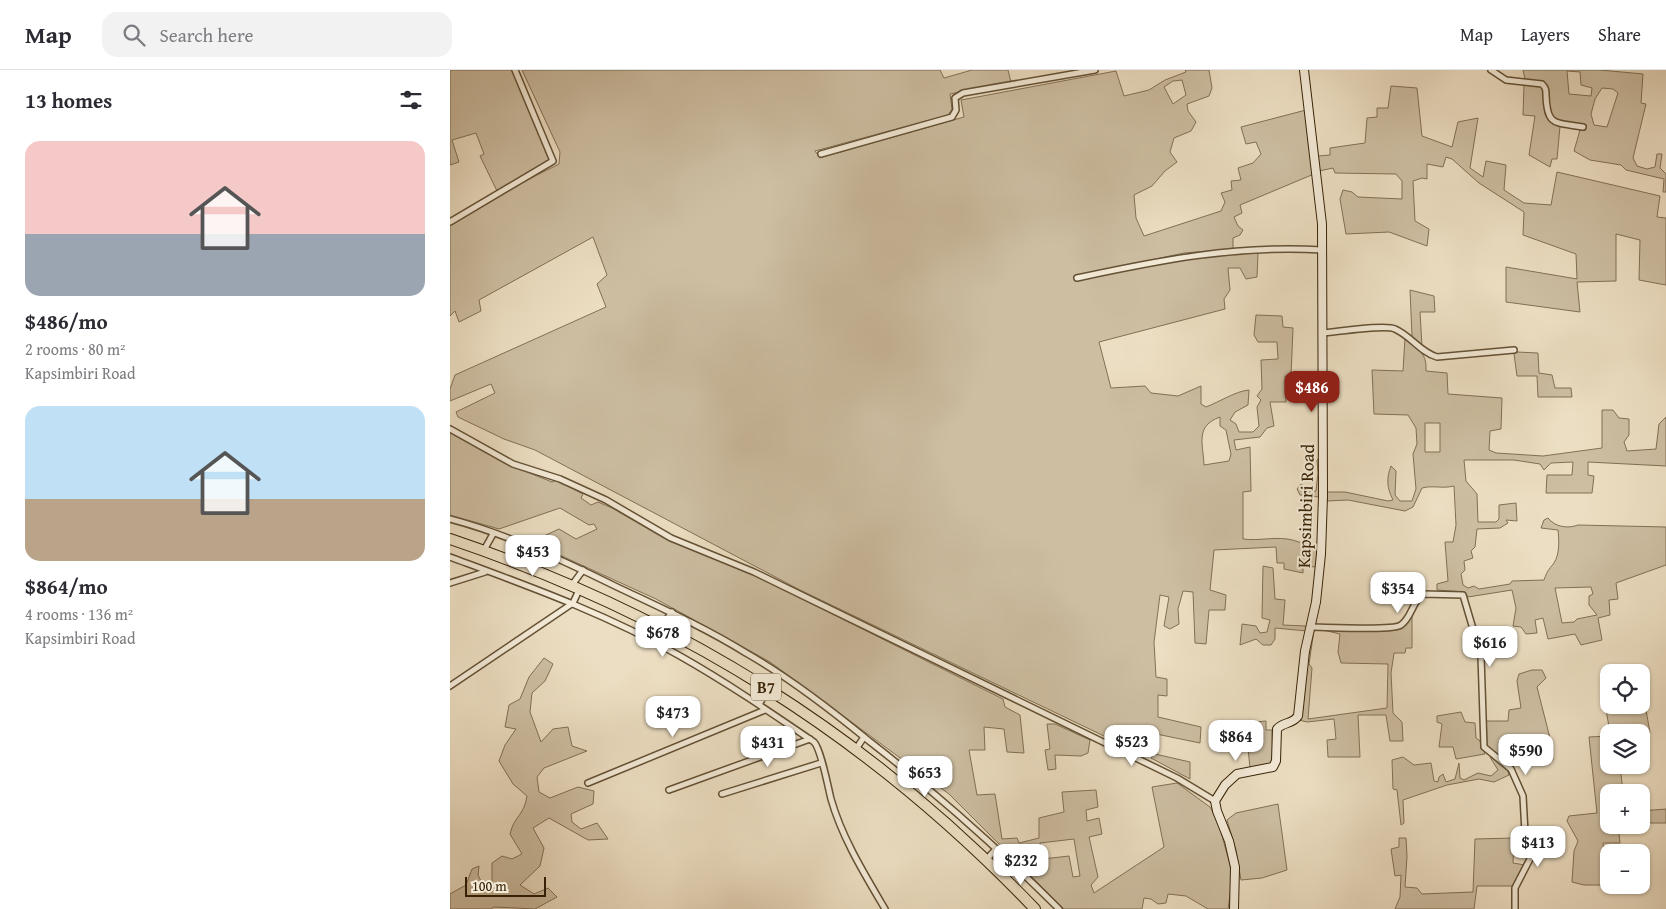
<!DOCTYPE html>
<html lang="en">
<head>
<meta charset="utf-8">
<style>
	:root { --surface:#fff; --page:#f2f2f3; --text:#2b2b33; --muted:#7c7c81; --line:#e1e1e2; --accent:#8f2418 }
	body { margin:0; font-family:"Gentium Book Plus",serif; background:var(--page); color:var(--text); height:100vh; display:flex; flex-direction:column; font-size:19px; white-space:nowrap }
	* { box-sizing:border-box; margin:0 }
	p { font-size:16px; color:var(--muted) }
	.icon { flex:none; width:28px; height:28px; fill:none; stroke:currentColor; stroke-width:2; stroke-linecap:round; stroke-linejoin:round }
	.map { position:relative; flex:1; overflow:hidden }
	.sheet { display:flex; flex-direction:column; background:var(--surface); width:450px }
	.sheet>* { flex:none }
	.controls { position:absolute; left:1150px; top:594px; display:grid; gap:10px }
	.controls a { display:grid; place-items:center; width:50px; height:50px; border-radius:10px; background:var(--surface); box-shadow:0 1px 4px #0004; font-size:25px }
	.scale { position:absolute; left:15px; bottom:12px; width:81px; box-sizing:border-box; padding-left:5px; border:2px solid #372206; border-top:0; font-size:14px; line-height:18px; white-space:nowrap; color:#372206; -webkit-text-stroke:4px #f3ead7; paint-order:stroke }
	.price { position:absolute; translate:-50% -42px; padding:0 11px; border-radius:10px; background:#fff; color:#222; font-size:16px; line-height:32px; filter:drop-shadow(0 1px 2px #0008) }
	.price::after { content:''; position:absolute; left:50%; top:30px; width:15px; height:11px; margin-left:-8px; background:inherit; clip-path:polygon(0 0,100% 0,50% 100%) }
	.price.selected { background:var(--accent); color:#fff }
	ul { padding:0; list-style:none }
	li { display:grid; align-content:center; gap:10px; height:265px; padding:0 25px }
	li span { display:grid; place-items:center; height:155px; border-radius:15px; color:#555 }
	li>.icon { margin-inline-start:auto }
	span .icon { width:90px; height:90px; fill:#fffc; stroke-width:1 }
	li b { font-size:21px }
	h2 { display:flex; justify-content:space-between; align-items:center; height:60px; padding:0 25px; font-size:21px }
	header { display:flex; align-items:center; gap:30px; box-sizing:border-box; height:70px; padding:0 25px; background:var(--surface); border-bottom:1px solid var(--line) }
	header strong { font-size:24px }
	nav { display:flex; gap:28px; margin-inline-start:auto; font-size:18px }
	.search { width:350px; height:45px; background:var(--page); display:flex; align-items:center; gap:12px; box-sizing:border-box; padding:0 18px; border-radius:15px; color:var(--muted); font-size:19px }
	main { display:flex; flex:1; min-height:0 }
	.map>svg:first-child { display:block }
	.green { fill:#cdbea2; stroke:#827054; fill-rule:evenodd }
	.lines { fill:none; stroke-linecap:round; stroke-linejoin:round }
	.street-casing { stroke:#645135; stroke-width:8 }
	.secondary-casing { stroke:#372206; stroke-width:10 }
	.highway-casing { stroke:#372206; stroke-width:12 }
	.street { stroke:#f3ead7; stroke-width:5 }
	.secondary { stroke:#f3ead7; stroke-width:8 }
	.highway { stroke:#ecdec2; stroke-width:10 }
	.labels { text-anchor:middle; stroke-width:4; stroke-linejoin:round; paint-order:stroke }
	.shield { fill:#f3ead7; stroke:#6f5e45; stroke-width:1 }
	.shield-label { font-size:16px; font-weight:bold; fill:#372206 }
	.street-label { font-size:18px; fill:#372206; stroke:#f3ead7 }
</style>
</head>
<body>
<header>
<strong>Map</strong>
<div class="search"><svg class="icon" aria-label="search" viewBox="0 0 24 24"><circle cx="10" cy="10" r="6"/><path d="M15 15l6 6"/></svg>Search here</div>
<nav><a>Map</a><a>Layers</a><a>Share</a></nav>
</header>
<main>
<section class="sheet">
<h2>13 homes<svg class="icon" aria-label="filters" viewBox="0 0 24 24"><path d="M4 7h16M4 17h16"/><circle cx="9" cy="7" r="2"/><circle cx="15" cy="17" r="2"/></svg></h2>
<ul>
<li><span style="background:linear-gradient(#f6c9c9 60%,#9aa5b1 0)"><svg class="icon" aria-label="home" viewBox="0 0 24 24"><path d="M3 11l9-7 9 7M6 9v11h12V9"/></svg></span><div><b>$486/mo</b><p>2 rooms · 80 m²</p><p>Kapsimbiri Road</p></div></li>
<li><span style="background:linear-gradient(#bfe0f5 60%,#b9a48a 0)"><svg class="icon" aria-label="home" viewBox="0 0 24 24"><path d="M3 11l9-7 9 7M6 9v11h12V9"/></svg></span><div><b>$864/mo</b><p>4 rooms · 136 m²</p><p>Kapsimbiri Road</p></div></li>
</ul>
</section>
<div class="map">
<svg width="1216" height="839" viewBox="0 0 1216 839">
	<rect width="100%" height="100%" fill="#ecdec2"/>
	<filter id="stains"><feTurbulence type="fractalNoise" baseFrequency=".004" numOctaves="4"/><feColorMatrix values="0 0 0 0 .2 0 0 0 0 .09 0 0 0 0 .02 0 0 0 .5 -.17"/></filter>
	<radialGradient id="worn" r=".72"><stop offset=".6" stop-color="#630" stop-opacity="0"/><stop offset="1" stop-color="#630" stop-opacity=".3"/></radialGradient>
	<g class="green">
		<path d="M0,0h63l38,90 -54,31 -17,-35 4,-2 -8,-21 -24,7 7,22 -9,3z"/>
		<path d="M72,0h418l4,8 28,-8h36l3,12 -61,12 2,15 -4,6 -133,36 5,7 144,-41 -3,-17 155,-29 8,25 25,-6 16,-10 21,-8 -1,-2h24l3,18 -3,8 -22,8 1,7 8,11 -5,9 -17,7 -4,14 7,10 -12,9 -13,15 -18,9 2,23 8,18 77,-25 4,-9 -4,-9 11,-3 -1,-9 10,-1 -3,-12 15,-5 8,-9 -5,-12 -10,2 -5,-17 65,-17 8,64 -74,31 2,8 -8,4 4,9 5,4 -3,5 -7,3v11l-49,4 -109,23 2,5c60,-13 119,-28 181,-28l-1,24 -11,2 -6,-11h-12l2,22 -6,9 1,10 -126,33 12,46 34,-2 6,7 27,3 23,-10v18l5,3c13,-5 30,-16 43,-17l-1,15 -13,7 -5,8 6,4 3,8h14l6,-6 -2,-19 4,-7 -4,-4 5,-7 -1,-29 17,-1 -1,-17h-19l-4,-7 2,-20 26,1 1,11 10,1 -2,48h-6l1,26h-16l4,24 -7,2 -7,9 -26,3 2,10 14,-3 1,44 -8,1v47c16,2 29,-2 44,0 10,1 20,8 30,4l-1,24 -13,-1v7l-19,-4v-6h-7l-1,-16 -62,3 -4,40 16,5 -1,15h-16l-3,34 -11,-1 -2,-51 -10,-1 -5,18 1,15 -9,5 -6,-3 5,-29 -9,-2 -6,47 2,35 11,2v17l-9,-1v22l43,10 -1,16 -68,-14 -3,19 -329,-158 -265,-140 -31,-11 -46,-22 -2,-5 39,-19 -4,-9 -41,17v-12l5,-14 151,-68 -9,-23 10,-9 -14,-38 -114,63 2,11 -22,11 -4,-11 -5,5v-91l45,-29 64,-32 1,-12zM732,10l4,15 -13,9 -9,-17 9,-6zM770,347v9l6,4 5,24 -2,7 -25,4c-1,-22 -9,-39 16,-48z"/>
		<path d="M1073,0h77l43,4 -2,29 5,1 -13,54 4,8 10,3 8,-2 2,-13h5l-2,14 6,6v18h-3l1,-13 -38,-9 -5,-5 -31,-5 -16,-9 6,-21 4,-1 2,-4c-5,-2 -11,-1 -16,-2 -26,-4 -22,-16 -23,-38l-3,-3 -19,-3zM1117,1l13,1 1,13 11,3 -1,8 -22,-2zM1152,18l11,1 5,4 -11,34 -13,-2 -3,-11 4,-15z"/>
		<path d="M1074,15l18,1c8,17 -8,31 18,40l-3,33h-5l-2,8 -21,-12 6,-39 -12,-1z"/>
		<path d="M941,16l26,2 5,48 30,11 6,-25 20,-4 -8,50 13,9 3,-16 20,4 -2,25 20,13 27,2 6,-33 103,24 -3,21 9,1v67l-27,-5 1,-40 -24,-6v47l-39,1 3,30 -74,-10v-35l71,12 -1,-25 -53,-19 1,-23 -45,-29 -27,-24 -6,-2 -3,10 -16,-3v15l-5,-1 -9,3 2,40 14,8 -2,17 -38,-14 -43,2 -6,-35 3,-9 9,2 6,5 44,2v-18l-6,-7 -61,-1 -2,-5 -14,3 -1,-15 12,-1v-7l35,-5 2,-25 10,-1v-9h11z"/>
		<path d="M960,220l24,6 1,16h-15l2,34 -10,-10z"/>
		<path d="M955,268c13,12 22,14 21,33l21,2 1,21 54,4 -1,31 -11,2 -1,19 7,3 47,3 59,-8v-38h11l6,8 10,1v16l-5,7 3,9 29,-2 3,-25 7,-7v49l-78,-4v13l6,1 -2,17h-46l1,-18h25l1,-13 -22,1 -7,7 -4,-6 -26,-4h-50l2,21 11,13 1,28h18l3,-3v-14l17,-2 1,18 -11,-1 2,3 -8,5 -23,1 -2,18 -4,4 2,7 -9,3 1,9 -4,4 2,11 5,3 6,-2 5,3 31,-5 2,-3 32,-1c4,-11 4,-9 10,-17 6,-9 5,-24 4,-33l-17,-2 3,-8 4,-2c7,9 20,11 30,7l88,2v38l-50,18 2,16 -9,1 1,15 -12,3 4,22 -21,5 -6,-11 -27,5 -5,-21 -8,2 2,13 -11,1 -5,-7 -8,-1 3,-18 -4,-18 -44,7 -3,-5 -28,-2v-6l11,-3 -3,-39h8l3,-17 -2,-39c-12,3 -21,-1 -32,2l-9,19 -8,4 -57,-11 -21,1v-9h18l43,9 5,-1c-6,-12 -7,-21 -2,-34l5,5 -1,24 5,6h12l4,-12 -3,-35 4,-10 -1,-16 -8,-13 -34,-1 -2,-44 31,1zM975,353h15v29h-15zM1141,517l2,7 -4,2v9l8,10 -20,4 -3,3 -12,1 -7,-35z"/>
		<path d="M1067,282l21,1 1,20 13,2 3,13h16l1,9h-34l-1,-21h-20l-3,-22z"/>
		<path d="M0,362l62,34 40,16 5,-2 26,14 -2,4 10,7 7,-3 14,6 55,32 85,34 251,125 2,8 15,8 4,38 -17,-1 -3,-23 -20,-2 1,23h-16l8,45 18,-1 7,45 15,-1 2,5 20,-5v-20l25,-6 -2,-20 34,-2 2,17 -12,3 1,11 12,-3 3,16 -13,3 9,40 -7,8 3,8 70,-46 -12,-60 25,-4 33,24 8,14 12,44 2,17 -4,27h-20l-22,-13 -18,-2 -2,9 -8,1 -7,-5 -7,-1 -2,11h-78l-115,-115 -179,-132 -114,-63 -125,-57 28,-13 17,10 21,-10 -3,-5 -5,1 -29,-17 -61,21 -49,-14zM624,769l6,37 -7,1 -4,-21 -26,3 -3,-16z"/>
		<path d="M871,386l-2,41 -19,-2 -3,-6 4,-5 10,8 5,-1 2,-18 -1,-13z"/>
		<path d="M813,496l10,2 2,31 10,1 -2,25 24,1v5l-32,-3v11l-4,6h-8l-7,-6 -16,6 2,-21 14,2 4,7 7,-1 3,-12 -8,-2z"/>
		<path d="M962,547v31h-6l-1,5h-11l-3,20 2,40 9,9 1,19h-13l-4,-26h-28l2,42h-32l-1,-17 9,-1 -2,-20 -27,3 -8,-2 13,-90h2l-5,34 3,4 -4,51 79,-11 1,-44 -47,-1 -3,-11 2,-18 -21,-5 76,1 8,-3z"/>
		<path d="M94,588l9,6 -8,17 -13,12 -2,19 11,30 12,-13 15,-2 4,19 15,5 -43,17 -7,9 2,15 11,6 28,-11 16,4 -1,13 -22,10 1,8 9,7 16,-6 11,16 -20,1 -39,-22 -16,10 11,20 -4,18 -20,19 14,9 14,-6 9,9 -22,12 -41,-2 -3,2h-41v-15l16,-9 6,-16 7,-3 -1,9 6,12 8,-4v-20l10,-7 10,3 10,-5 -12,-20c4,-18 14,-18 17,-38l-14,-12 -14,-23 6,-16 11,-16 -11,-2 4,-22 11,-6 9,-22z"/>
		<path d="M1082,600h10l4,8 -9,9 14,55 2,18 -15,3 -3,-6 -16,3 -6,7 -26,-20 -1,-26h22l1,-11 12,-2 -4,-27 2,-7z"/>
		<path d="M1191,622h2l7,41 -40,-1 -4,-22 1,-15 2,10h32z"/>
		<path d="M1011,642l4,10 10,1 1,15 4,3 5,13 -29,5 -3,-12h-14l3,-23 -5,-2v-6z"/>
		<path d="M816,651v9h6l1,32 -4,4 -19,2 -4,-39 10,1v-8z"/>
		<path d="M597,654h8l35,16 -2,13 -7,3 -26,-1 1,14 -8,1 -3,-20 5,-1z"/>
		<path d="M1159,666v29h11l3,27h-14v33h9l2,18h-17l2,18h4v14l-4,-1 1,11h-22l-12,-3 2,-31 4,-10 -11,-20 2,-5 28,-3 -8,-76z"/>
		<path d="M705,684l35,8v17l-39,-21z"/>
		<path d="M953,687l11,8 17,-2 3,18 4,1 1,-5 4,-3 3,8 9,-3 4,-16 1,15 4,2 14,-7 13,3 7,-6 -8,-13 16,9 3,9 -15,7 -15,-3 -32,6 -44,15 1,23 -3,2 -4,-35 -4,-1 -1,-29z"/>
		<path d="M828,734l9,66 -25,8 -21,2 -5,-30 -9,-30 9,-7z"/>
		<path d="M1216,739v14h-21l-4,-5v-7z"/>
		<path d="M949,768h7l1,18 -2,31 12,1 5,6 51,-2 2,-53 39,-1 -1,25 12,2 -13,21h-35l-3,23h-79l5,-12 1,-22 -6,1 -4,-27 8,-2z"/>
	</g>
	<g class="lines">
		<g class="street-casing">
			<g id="street">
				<path d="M1041,0l15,10 36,4c4,4 4,6 4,11 1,32 9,27 37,32"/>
				<path d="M371,84l131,-37 4,-7 -1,-12 8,-5 132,-23"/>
				<path d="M0,152l103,-61 -38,-91"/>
				<path d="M627,208c84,-18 159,-33 245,-28"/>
				<path d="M872,263c14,-1 64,-9 73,-4 16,7 25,23 42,28l77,-7"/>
				<path d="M0,359l63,35 47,15 46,21 65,38 83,34 423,206 38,23"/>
				<path d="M0,449c57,15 112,41 165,67 44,21 89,41 131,67 44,25 84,56 123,88 67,52 130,108 190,168"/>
				<path d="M34,480l9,-16"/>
				<path d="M0,487c78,29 157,57 230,99 46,26 90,56 134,86 7,7 14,45 17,57 11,39 34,76 54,110"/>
				<path d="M0,513l35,-11"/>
				<path d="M122,515l11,-15"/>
				<path d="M211,557l11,-15"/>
				<path d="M860,557c15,0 83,4 91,-2 11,-8 11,-23 22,-31l40,1 18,61 3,91 27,22 12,27 2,37 5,26 -15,29v21"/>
				<path d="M0,616l123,-83 7,-15"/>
				<path d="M309,634l20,-30"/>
				<path d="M406,679l8,-12"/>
				<path d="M138,713l177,-73"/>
				<path d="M219,720l141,-51"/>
				<path d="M272,724l99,-31"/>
				<path d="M536,790l10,-11"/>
			</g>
		</g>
		<g class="secondary-casing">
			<path id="secondary" d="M784,839l1,-42 -6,-26 -12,-30 -2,-10 10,-16 12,-11 36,-7 3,-6 1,-32c6,-7 16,-5 21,-13l7,-65 11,-49 5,-48 2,-58 -1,-272 -18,-154"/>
		</g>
		<g class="highway-casing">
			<path id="highway" d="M0,469c228,77 419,196 585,370"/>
		</g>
		<use href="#street" class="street"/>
		<use href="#secondary" class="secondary"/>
		<use href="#highway" class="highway"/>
	</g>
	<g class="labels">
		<rect class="shield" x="301" y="603.5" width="30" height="27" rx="4"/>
		<g class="shield-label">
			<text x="316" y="623">B7</text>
		</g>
		<g class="street-label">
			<text transform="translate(856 436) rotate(-88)" y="6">Kapsimbiri Road</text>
		</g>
	</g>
	<rect width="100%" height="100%" filter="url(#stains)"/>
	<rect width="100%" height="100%" fill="url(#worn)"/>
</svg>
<div class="controls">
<a><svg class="icon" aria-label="locate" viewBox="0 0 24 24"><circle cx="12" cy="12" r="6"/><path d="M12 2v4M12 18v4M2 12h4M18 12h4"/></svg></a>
<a><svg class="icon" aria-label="layers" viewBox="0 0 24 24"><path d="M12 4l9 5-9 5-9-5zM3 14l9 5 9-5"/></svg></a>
<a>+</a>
<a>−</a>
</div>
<div class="scale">100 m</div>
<b class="price selected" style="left:862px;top:343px">$486</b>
<b class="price" style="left:83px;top:507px">$453</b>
<b class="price" style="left:948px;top:544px">$354</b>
<b class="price" style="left:213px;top:588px">$678</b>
<b class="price" style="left:1040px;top:598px">$616</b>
<b class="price" style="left:223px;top:668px">$473</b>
<b class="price" style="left:786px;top:692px">$864</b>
<b class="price" style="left:682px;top:697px">$523</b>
<b class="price" style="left:318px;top:698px">$431</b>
<b class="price" style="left:1076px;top:706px">$590</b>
<b class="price" style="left:475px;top:728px">$653</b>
<b class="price" style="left:1088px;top:798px">$413</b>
<b class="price" style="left:571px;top:816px">$232</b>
</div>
</main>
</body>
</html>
